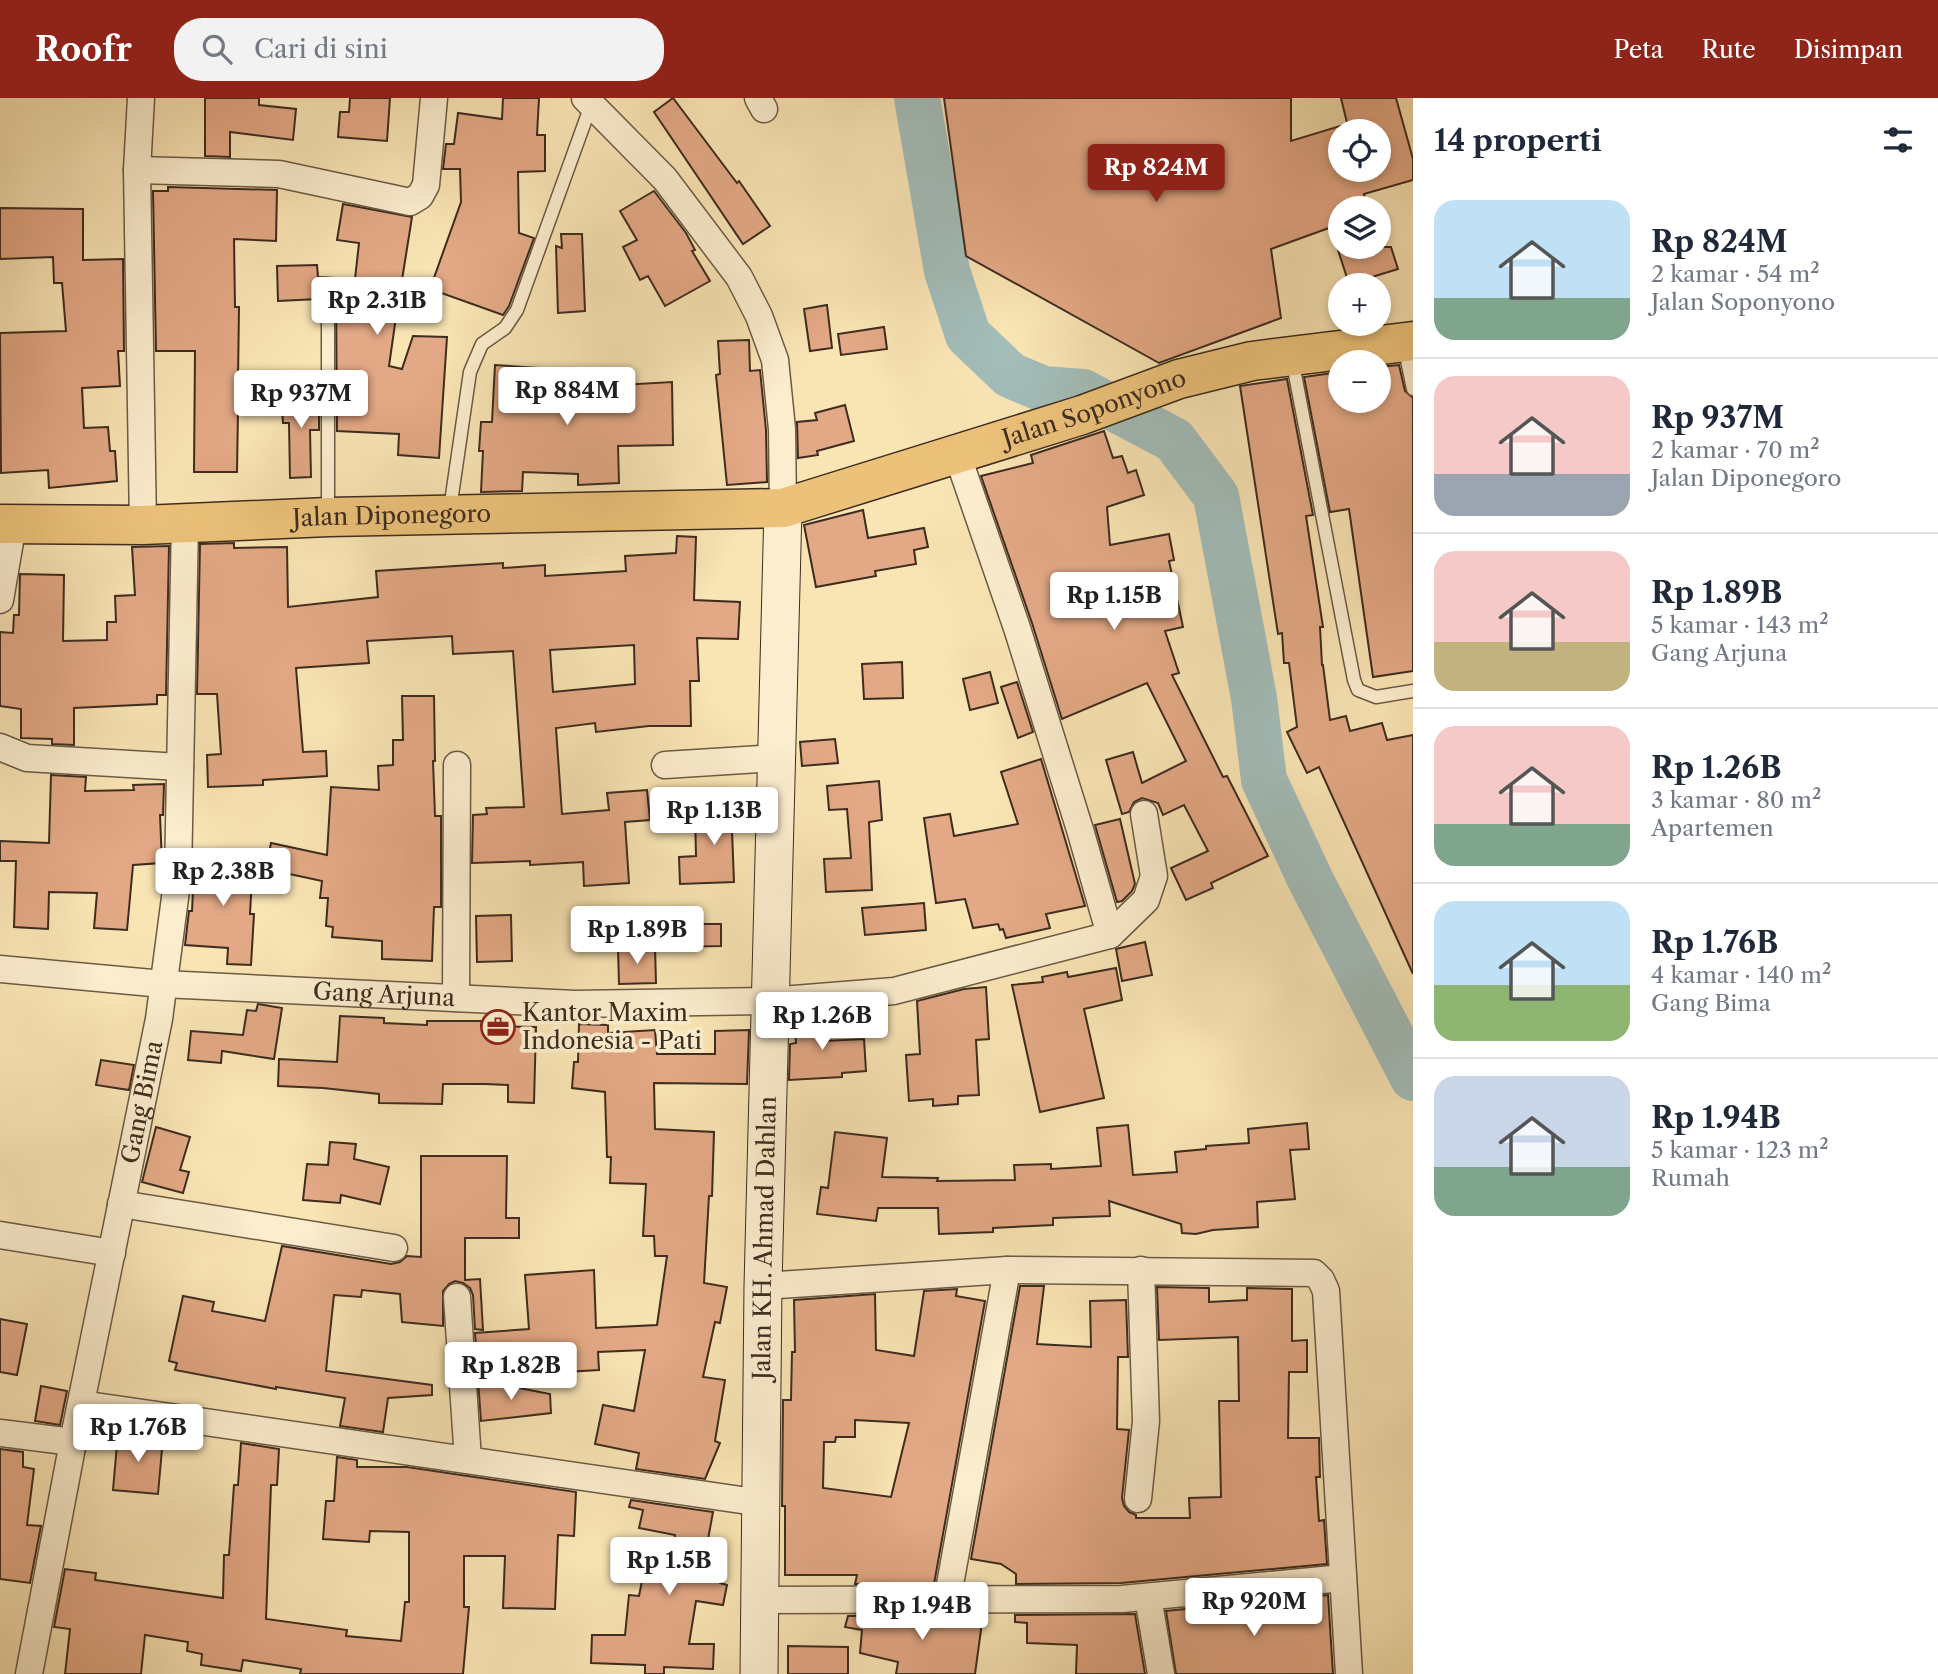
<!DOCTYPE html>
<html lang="id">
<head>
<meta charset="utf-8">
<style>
	:root { --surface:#fff; --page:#f2f2f3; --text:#1f2937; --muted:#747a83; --line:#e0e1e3; --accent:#8f2418 }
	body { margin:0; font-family:"Libre Caslon Text",serif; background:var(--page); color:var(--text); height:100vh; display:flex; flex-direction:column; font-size:26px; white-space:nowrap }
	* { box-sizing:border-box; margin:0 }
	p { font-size:23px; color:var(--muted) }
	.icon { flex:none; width:38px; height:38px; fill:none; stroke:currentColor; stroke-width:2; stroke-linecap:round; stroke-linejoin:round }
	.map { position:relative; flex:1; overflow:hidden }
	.sheet { display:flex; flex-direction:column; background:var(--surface); width:525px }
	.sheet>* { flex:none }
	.fabs { position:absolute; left:1328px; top:21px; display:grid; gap:14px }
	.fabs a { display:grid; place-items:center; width:63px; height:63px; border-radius:50%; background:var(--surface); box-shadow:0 4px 10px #0003; font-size:35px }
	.price { position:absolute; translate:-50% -60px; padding:0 16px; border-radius:7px; background:#fff; color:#222; font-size:23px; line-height:46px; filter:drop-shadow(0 2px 4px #0008) }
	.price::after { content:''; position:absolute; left:50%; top:42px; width:21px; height:16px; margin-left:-10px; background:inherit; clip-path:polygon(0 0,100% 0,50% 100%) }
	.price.selected { background:var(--accent); color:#fff }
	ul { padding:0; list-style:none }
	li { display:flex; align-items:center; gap:21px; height:175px; padding:0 21px }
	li+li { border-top:2px solid var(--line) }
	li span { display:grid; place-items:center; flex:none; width:196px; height:140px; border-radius:21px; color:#555 }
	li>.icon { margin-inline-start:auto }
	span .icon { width:84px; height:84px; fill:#fffc; stroke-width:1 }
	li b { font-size:30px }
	h2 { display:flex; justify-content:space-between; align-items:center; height:84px; padding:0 21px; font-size:30px }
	header { display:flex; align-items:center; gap:42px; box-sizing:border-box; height:98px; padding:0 35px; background:var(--accent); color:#fff }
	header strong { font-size:33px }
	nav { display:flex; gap:38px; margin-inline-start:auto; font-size:24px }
	.search { width:490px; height:63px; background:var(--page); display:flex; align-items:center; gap:18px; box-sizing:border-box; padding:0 24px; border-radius:28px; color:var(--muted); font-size:26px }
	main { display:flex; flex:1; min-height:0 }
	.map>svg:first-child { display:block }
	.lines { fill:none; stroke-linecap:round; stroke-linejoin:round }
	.river { stroke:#a2bcb8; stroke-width:46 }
	.building { fill:#e3a885; stroke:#3d2c1f; stroke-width:2; fill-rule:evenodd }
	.lane-casing { stroke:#6c5a44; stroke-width:15 }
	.street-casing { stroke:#6c5a44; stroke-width:29 }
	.secondary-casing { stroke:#3d2c1f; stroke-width:39 }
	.primary-casing { stroke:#3d2c1f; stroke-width:41 }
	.lane { stroke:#fbedce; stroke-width:12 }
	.street { stroke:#fbedce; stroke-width:26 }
	.secondary { stroke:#fbedce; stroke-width:37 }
	.primary { stroke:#ecc27a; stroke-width:38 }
	.labels { text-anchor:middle; stroke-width:7; stroke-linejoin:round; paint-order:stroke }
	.street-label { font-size:24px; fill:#3d2c1f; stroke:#fbedce }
	.poi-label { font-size:24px; fill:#3d2c1f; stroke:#fbedce; text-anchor:start }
</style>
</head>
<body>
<header>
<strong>Roofr</strong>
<div class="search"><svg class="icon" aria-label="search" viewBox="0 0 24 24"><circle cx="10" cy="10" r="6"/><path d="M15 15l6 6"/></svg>Cari di sini</div>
<nav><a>Peta</a><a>Rute</a><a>Disimpan</a></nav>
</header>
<main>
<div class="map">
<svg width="1413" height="1576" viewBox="0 0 1413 1576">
	<rect width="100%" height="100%" fill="#f9e4b4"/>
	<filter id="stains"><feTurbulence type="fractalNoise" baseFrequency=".00286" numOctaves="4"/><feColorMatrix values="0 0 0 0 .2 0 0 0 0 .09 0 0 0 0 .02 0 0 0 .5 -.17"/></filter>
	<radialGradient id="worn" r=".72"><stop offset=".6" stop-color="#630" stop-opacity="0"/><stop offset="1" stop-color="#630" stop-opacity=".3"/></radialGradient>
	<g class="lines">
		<path class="river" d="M917,0l30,173 21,64 42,40 33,14 40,3 91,48 42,56 38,202 10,82 46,99 103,199"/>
	</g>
	<g class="building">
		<path d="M205,0h54v7l37,4 -3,31 -63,-8v25l-25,-1z"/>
		<path d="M350,0h40l-3,43 -49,-4 2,-25h9z"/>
		<path d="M503,0h36l-2,37h8v36l-27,1 1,61 15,5 -25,68 -6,9 -73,-26 31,-87 -1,-33h-17l3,-25h8l4,-31 44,6z"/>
		<path d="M673,0l64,85 2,-2 31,45 -27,18 -89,-132z"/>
		<path d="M944,0h347v43l49,-15v44h39v-39h-30l-8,-33h55l17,61v21l-49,14 3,14h-27v16l-69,25 10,69 -122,45 -193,-107z"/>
		<path d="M168,89l109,3 -1,51 -42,-2 1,68h4l-1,72 36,-2 2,32 -38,2 -1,61h-43l1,-121h-39l-3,-160h15z"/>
		<path d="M654,93l32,42 9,17 -3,1 18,30 -45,25 -17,-30 -8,4 -17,-33 14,-7 -17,-29z"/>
		<path d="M343,106l69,13 -10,63 -3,-1 -2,31 -8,56 13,3 11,-33 34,1 -8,121 -41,-3 1,-21 -62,-3 -1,-137 -9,-5 -6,4 -2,6 -41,2 -1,-35 40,-1 1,12 37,2 4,-36 -22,-3z"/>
		<path d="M0,110l83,1v51l40,-1 1,92h-6l2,35 -38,2 2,40 24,-1 2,24h5l2,30 -68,7 -1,-18 -47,3 -1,-140 66,-2 -4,-48h-8l-1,-26 -53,2z"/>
		<path d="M561,136h21l3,77 -27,2 -2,-67 6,2z"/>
		<path d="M1337,149h54l7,22 -49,15z"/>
		<path d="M827,207l5,43 -22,3 -6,-42z"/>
		<path d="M884,229l3,22 -46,6 -3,-21z"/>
		<path d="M749,242l1,31 10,-1 6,60 1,52 -40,3 -11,-110 4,-1 -2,-33z"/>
		<path d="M495,267l74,5 -1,18 104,-6 1,63 -55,1 1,37 -41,2v-11l-55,-2 -1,19 -41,1 2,-41h-4l2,-29h11z"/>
		<path d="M1399,267l6,26 8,7v273l-40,6 -24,-168 -19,3 -26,-135 36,-5v29h39v-34z"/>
		<path d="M1287,281l26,136 -7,1 17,111h-3l2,38h1l7,55 16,-4 4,15 32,-8 5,17 26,-5v239l-94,-207 -12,6 -20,-41 10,-5 -8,-64h-5l-2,-30 -4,1 -38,-248z"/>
		<path d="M319,295v37h-9l1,47 -21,1 -1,-55h-6l-2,-28z"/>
		<path d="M845,307l9,36 -37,10 1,4 -20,3 -1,-36 20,-2 -2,-7z"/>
		<path d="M1104,333l9,27 9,-2 6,17 8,-3 8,25 -37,12 3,38 59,-11 5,26 -5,1 14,66 -18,4 14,42 -7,2 51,102 4,-1 41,80 -57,27 2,5 -27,12 -15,-32 37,-17 -24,-46 -21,10 -5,-12 -16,-5 -8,4 -5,10 -7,2 -16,-54 27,-8 9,31 44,-22 -39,-78 -85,36 -30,-96 -51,-147 52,-13 -2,-8z"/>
		<path d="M863,412l5,28 56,-10 4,19 -14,3 2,14 -41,7 1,5 -60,11 -12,-62z"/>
		<path d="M677,438l19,1 -2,63 46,2 -2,37 -41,-1 2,43h-9l1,45h-42l-53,6 -1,-9 -39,5 6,86 47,-4 -2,-17 40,-3 3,30 -25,2 4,61 -45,3 -1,-24 -53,3v-4l-58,2 1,-48 14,-1 -1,-6 38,-1 -11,-156 -60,3 -1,-18 -85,5 2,22 -73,5 7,84 23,-1 1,25 -64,4v5l-55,2 -1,-32 14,-1 -4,-60h-20l3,-150 34,-1v5l53,-1 1,60 90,-10 -2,-26 127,-8v5l42,-3v11l81,-5 -1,-15 51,-3zM634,547l1,39 -82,8 -3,-42z"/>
		<path d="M169,448l-3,149h-9v9l-83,4v37l-22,-1v-5l-31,-1v-29l-21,-3v-74l13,1 1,-18h5l1,-41 44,1 -1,66 44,-1v-18h9l-1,-26 20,-1 -3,-48z"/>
		<path d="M902,564l1,36 -39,1 -2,-35z"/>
		<path d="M990,574l8,31 -28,7 -7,-31z"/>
		<path d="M1017,584l16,50 -15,6 -17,-51z"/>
		<path d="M402,598h32l1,65h-2l2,55h6v91h-7l-2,54 -50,-2v-18l-50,-4 1,-10 -7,-1 2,-28h-8l2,-17 -56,-12 5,-26 56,12 4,-68 48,3 -1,-24 15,-1v-25h10z"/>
		<path d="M835,641l3,24 -36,3 -2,-24z"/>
		<path d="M1041,661l44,147 -39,8 4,14 -44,10 -3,-9 -3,1 -2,-6 -25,4 -8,-29 -29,4 -12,-85 26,-4 4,22 64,-12 -17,-52z"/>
		<path d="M51,677l35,2 -1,14 49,-1 -1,-5 31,-1 -1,31h-3l2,48 -29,2 -6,65 -33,-2 3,-35 -48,-1 -1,37 -34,-2 2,-66h-16v-20l49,2z"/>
		<path d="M879,683l3,39 -13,2 3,68 -46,2 -2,-33 27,-1 -4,-49 -18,1 -2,-24z"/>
		<path d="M753,712v20l-21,1 2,51 -54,2 -1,-27 17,-1 -1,-43z"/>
		<path d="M1120,721l15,65 -3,7 -10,10 -5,1 -22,-77z"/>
		<path d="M206,758l47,3 -3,55h4l-3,51 -24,-1 1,-16 -43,-3 4,-34h3l2,-41h12z"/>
		<path d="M924,805l2,27 -61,5 -3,-27z"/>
		<path d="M511,817l1,46 -35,1 -1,-46z"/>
		<path d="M670,826h51v22l-51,1z"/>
		<path d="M1145,844l7,33 -30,6 -6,-32z"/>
		<path d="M655,849l1,36 -37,1 -1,-36z"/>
		<path d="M1116,870l6,32 -38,9 20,89 -64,14 -28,-127 31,-3 -1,-5 25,-5 1,5z"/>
		<path d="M986,889l3,52 -13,1 3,55 -21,1v8l-25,2v-7l-24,2 -3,-46 14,-1 -3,-53 47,-12z"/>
		<path d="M258,906l24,4 -8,51 -52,-8 -1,12 -33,-3 3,-29 52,4 4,-25 9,1z"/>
		<path d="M823,914l2,29 39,-2 2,32 -24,2v4l-53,3 1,-36 6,-1 -2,-28z"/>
		<path d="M340,918l44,2v5l43,2v-4h55l-1,5 55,1 -2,76 -26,-1v-17l-23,-1h-42l-1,20 -63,-1v-9l-56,-6 -45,-2 1,-27 58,3z"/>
		<path d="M579,926l29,1v8l47,-3 2,24h58v-23l34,-1 -2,54 -93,-1 1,46 59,3 -2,64h-3l-5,87 23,4 -7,36 -5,-1 -12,55 22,3 -10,61 5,2 -15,36 -69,-10 3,-16 -44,-9 8,-39 31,6 11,-61 -47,2 1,18 -121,7 -3,-44 54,-4 -4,-54 69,-5 2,58 61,-3 10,-69h-12l-1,-20h-11l3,-52 -36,-1 1,-26h-4l-2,-65 -33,-4 2,-26h4z"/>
		<path d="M101,962l33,5 -5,25 -33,-5z"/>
		<path d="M1307,1025l2,26 -19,1 5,49 -38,3 1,25 -45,3 -17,4 -14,-1 -1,-9 -72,-23 1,15 -57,2v7l-60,3v4l-54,2 -1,-26h-60l-2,13 -59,-7 4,-27 7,1 7,-56 52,6 -5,39 56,1 -1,3 78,-1 -1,-15 37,-1v5l50,-3 -4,-38 31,-3 5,50 44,-3 -2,-20 31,-3v-3l43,-3 -1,-14z"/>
		<path d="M156,1029l34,10 -10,33 9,2 -6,21 -41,-11z"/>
		<path d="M330,1044l26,2 -2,15 35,8 -9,37 -39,-9 -1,8 -37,-3 4,-36 21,1z"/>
		<path d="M421,1058h86l-1,62h13v20h-54v42l15,-1 3,51 -8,-1 -2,-34 -3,-7 -7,-5 -8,-2 -6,3 -6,7v35l-41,-4 -2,-28 -38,-4 -1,7 -27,-2 -8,76 106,14v10l-44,3 -5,34 -43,-6 5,-28 -69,-11v2l-101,-19 2,-7 -8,-2 14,-65 31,6 -2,9 53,10 17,-75 109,18 9,-2 7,-6 14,1z"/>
		<path d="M1020,1188h24l-7,58 54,3 -1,-46 36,-1 2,57h-10l-1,72 12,1 -7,68 2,8 5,6 7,3v3h54l-1,-20 32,-1 -2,-96h20l-1,-64 -79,3 -2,-53 52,1v14l38,-2v-12l45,1v52l15,-1v32h-18l-1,66h31l1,39h-4l3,44 5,-1 3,44 -206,19 -105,1v-10l-15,-10 -30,-5z"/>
		<path d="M957,1191l-1,7 29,5 -51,283h-79l2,-9h-72v-69h-3l1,-106h8l1,-48h3l-1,-52 81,-6 1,56 38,6 10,-65zM855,1322l54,3 -18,74 -68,-9 1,-46h11l1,-5h19z"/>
		<path d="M0,1221l27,5 -10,51 -17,-3z"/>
		<path d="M478,1282l72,14 1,19 -70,8z"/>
		<path d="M41,1288l26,5 -7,34 -25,-4z"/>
		<path d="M118,1335l45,5 -5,56 -45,-4z"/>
		<path d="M241,1345l38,6 -2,36h-6l-5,134 81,11 -1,6 55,5 4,-39h4v-70l-39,-1 -1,11 -46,-3 3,-38h8l3,-44 20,3v7h50l169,25 -2,44 -16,-1 -3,74 -52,-1 2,-52h-41v51h5l-6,67h-163l1,-5 -58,-9 -2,11 -40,-6 1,-11 -15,-3 1,-9 -43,-7 -4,39h-76l5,-45 -16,-2 11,-58 31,4 -1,7 128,18 1,-43h5l5,-70h4z"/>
		<path d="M0,1351l23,3v15l11,2 -7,56 14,1 -11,57 -30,-4z"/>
		<path d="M631,1402l82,12 -6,33 17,2 -4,36 7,2 -4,20 -27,-4 -7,43h25l-1,25 -49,-2v7h-19v-9l-54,-2 1,-28h33l4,-40 10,1 5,-25 26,4 5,-40 -36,-7 4,-18 -14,-3z"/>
		<path d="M1328,1497l5,79h-157l-10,-63z"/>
		<path d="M1135,1516l10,60h-69l1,-29 -50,-2v-20l-12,-1v-7z"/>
		<path d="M941,1517h42l-8,59h-79l2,-12 -38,-9 2,-23 -17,-3 3,-11z"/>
		<path d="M788,1548l60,1v27h-60z"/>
	</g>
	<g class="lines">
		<g class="lane-casing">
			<g id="lane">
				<path d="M1404,248l9,43"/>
				<path d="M1292,261l62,321 4,10 18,7 37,-6"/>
				<path d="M450,411l20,-137 12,-28 23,-16 12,-18 74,-205"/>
				<path d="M328,416v-216"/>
			</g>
		</g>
		<g class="street-casing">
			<g id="street">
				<path d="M141,0l-4,72 6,355"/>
				<path d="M585,0l80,81 74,98 20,39 16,44 7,69 1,79"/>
				<path d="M758,0l6,11"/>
				<path d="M137,72l142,4 131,28 10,-6 6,-11 8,-87"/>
				<path d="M0,502l13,-76"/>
				<path d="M0,649l27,11 153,9"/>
				<path d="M665,667l111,-7"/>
				<path d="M1110,837l36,-35 8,-24 -10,-62"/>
				<path id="s1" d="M0,871l163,15 412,20 194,-3 125,-10 216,-56 -29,-102 -64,-205 -60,-174"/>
				<path d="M456,900l1,-233"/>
				<path d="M121,1106l273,44"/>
				<path d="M0,1137l112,18"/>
				<path d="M763,1188l244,-16 307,3 7,7 5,11 23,383"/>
				<path d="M457,1199l11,163"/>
				<path d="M81,1306l681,99"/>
				<path d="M0,1335l73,9"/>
				<path d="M1138,1401l8,-78 -5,-151"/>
				<path d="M1148,1499l13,77"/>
				<path d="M760,1502l362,-1 221,-21"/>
				<path d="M947,1503l60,-331"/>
				<path id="s2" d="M29,1576l44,-232 86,-423 19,-144 7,-352"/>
			</g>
		</g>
		<g class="secondary-casing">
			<g id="secondary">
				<path id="s3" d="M759,1576l4,-388 20,-778"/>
			</g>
		</g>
		<g class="primary-casing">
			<g id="primary">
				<path id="s4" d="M0,426l143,1 185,-8 455,-9 299,-93 97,-36 73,-18 161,-20"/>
			</g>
		</g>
		<use href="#lane" class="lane"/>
		<use href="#street" class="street"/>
		<use href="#secondary" class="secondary"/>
		<use href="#primary" class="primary"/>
	</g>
	<defs>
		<g id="office-ring" transform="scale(1.75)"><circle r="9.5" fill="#fbedce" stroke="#8f2418" stroke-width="1.5"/><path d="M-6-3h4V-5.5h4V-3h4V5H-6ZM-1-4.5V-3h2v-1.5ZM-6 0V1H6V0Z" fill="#8f2418"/></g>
	</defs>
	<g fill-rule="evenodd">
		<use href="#office-ring" x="498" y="929"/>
	</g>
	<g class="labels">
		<g class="street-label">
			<text dy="8" stroke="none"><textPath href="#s4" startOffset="1110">Jalan Soponyono</textPath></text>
			<text dy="8" stroke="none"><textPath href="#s4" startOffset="392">Jalan Diponegoro</textPath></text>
			<text dy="8" stroke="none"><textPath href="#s1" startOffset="385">Gang Arjuna</textPath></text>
			<text dy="8" stroke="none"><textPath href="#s2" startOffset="583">Gang Bima</textPath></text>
			<text dy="8" stroke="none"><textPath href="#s3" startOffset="436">Jalan KH. Ahmad Dahlan</textPath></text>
		</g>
		<g class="poi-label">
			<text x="522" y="923">Kantor Maxim<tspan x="522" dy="28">Indonesia - Pati</tspan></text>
		</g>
	</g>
	<rect width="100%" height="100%" filter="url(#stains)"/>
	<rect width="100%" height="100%" fill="url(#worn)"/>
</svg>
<div class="fabs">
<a><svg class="icon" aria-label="locate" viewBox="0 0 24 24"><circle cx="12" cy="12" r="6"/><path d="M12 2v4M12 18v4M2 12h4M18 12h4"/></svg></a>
<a><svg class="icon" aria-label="layers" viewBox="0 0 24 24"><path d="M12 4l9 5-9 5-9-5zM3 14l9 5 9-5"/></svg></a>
<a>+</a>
<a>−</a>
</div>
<b class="price selected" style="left:1156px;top:106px">Rp 824M</b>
<b class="price" style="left:377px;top:239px">Rp 2.31B</b>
<b class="price" style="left:567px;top:329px">Rp 884M</b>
<b class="price" style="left:301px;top:332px">Rp 937M</b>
<b class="price" style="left:1114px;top:534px">Rp 1.15B</b>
<b class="price" style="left:714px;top:749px">Rp 1.13B</b>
<b class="price" style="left:223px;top:810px">Rp 2.38B</b>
<b class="price" style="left:637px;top:868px">Rp 1.89B</b>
<b class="price" style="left:822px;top:954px">Rp 1.26B</b>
<b class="price" style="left:511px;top:1304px">Rp 1.82B</b>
<b class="price" style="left:138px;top:1366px">Rp 1.76B</b>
<b class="price" style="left:669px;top:1499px">Rp 1.5B</b>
<b class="price" style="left:1254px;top:1540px">Rp 920M</b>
<b class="price" style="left:922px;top:1544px">Rp 1.94B</b>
</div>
<section class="sheet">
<h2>14 properti<svg class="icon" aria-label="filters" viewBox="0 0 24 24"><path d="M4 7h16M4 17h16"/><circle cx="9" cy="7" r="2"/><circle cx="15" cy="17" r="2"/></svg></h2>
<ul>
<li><span style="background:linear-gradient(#bfe0f5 70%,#7fa58c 0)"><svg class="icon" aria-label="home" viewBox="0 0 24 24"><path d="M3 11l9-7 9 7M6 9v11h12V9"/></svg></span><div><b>Rp 824M</b><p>2 kamar · 54 m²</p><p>Jalan Soponyono</p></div></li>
<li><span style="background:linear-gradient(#f6c9c9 70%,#9aa5b1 0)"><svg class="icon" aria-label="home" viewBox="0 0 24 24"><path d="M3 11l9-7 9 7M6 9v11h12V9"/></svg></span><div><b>Rp 937M</b><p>2 kamar · 70 m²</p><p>Jalan Diponegoro</p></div></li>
<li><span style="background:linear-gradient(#f6c9c9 65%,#c2b280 0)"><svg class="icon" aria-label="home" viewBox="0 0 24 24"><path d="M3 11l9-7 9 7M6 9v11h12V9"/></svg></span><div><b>Rp 1.89B</b><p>5 kamar · 143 m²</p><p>Gang Arjuna</p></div></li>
<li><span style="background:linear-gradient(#f6c9c9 70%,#7fa58c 0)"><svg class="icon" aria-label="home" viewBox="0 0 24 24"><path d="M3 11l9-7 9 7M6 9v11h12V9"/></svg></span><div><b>Rp 1.26B</b><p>3 kamar · 80 m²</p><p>Apartemen</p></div></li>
<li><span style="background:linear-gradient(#bfe0f5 60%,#8fb573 0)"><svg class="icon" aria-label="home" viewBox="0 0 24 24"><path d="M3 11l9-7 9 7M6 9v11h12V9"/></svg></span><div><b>Rp 1.76B</b><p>4 kamar · 140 m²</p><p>Gang Bima</p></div></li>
<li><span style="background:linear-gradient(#c9d6e8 65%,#7fa58c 0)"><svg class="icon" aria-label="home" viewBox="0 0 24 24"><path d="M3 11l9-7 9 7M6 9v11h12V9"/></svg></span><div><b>Rp 1.94B</b><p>5 kamar · 123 m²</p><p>Rumah</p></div></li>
</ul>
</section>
</main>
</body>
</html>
